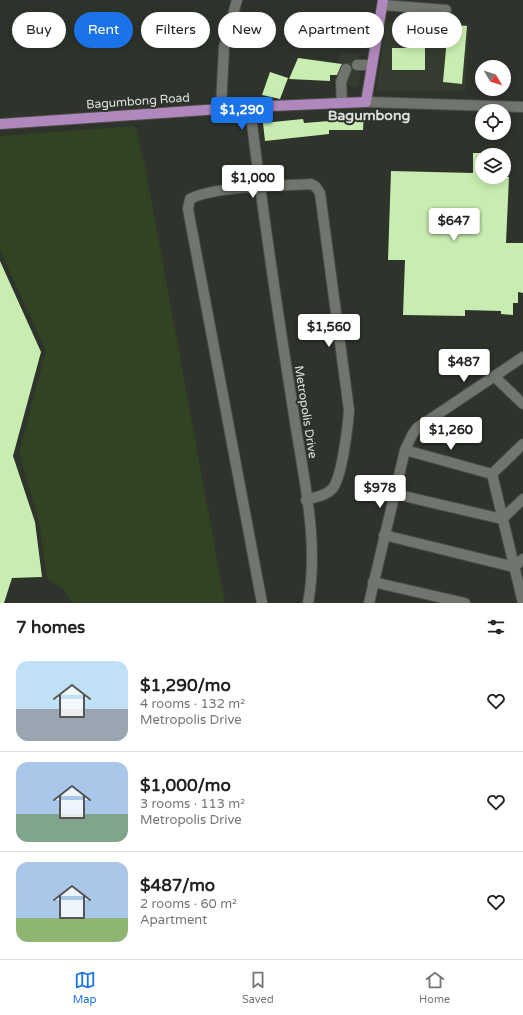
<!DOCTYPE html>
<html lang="en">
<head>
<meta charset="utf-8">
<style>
	:root { --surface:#fff; --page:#f2f2f2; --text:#222; --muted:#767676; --line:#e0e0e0; --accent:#1a73e8 }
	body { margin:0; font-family:"Varela Round",sans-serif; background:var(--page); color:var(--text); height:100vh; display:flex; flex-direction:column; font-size:15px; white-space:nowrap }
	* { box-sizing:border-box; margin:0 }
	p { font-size:13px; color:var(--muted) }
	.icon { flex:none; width:22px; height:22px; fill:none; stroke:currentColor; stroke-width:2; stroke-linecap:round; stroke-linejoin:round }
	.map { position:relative; height:603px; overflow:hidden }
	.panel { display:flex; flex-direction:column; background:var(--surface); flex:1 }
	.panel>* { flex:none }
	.guide { position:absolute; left:12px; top:12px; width:499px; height:36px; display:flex; gap:8px }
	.needle { width:26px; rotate:129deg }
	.tools { position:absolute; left:475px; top:60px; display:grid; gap:8px }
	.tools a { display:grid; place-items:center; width:36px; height:36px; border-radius:50%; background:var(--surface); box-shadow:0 2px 10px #0003; font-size:20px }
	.price { position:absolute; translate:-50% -34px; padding:0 9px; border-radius:4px; background:#fff; color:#222; font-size:13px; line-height:26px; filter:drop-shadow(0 1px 2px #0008) }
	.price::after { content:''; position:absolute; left:50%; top:24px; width:12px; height:9px; margin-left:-6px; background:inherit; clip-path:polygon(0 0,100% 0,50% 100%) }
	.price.selected { background:var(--accent); color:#fff }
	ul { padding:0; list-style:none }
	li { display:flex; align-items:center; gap:12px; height:100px; padding:0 16px }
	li+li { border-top:1px solid var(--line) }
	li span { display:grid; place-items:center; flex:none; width:112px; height:80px; border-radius:12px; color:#555 }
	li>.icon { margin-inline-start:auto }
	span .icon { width:48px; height:48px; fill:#fffc; stroke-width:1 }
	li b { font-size:17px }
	h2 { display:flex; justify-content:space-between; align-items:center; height:48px; padding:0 16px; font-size:17px }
	.pill { padding:0 14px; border-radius:18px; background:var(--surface); box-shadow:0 2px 10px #0003; font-size:14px; line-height:36px }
	.pill.selected { background:var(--accent); color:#fff }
	.tabs { display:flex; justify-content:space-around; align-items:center; height:56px; border-top:1px solid var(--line); background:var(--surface); font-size:11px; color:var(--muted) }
	.tabs a { display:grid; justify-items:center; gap:2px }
	.tabs .selected { color:var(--accent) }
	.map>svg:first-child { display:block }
	.built { fill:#343c2f }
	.green { fill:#314323 }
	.building { fill:#c9edb0 }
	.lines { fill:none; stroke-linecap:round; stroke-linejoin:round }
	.minor-casing { stroke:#4b4e48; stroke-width:12 }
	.major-casing { stroke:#4b4e48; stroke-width:12 }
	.minor { stroke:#70756d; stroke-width:10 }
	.major { stroke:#b188be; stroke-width:10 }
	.labels { text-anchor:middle; stroke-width:4; stroke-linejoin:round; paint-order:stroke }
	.street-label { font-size:12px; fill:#dee1dc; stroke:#2e332c }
	.quarter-label { font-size:14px; font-weight:bold; fill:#dee1dc; stroke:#2e332c }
</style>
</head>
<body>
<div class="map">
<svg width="523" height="603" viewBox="0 0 523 603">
	<rect width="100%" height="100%" fill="#2e332c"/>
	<g class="built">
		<path d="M386,22l83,1 -4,68h-89z"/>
		<path d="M339,53l22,1 -2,32 -22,-1z"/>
	</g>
	<path class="green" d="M135,126l10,40 80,437h-152l-9,-13 -17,-12 -8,-56 -20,-70 27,-101 -46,-101v-114z"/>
	<g class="building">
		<path d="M431,23l36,3 -5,58 -19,-2 4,-44 -18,-1z"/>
		<rect x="392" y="48" width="33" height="22"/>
		<path d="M298,58l44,6 -5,11h-7v6l-41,-2z"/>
		<path d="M270,72l18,6 -8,21 -18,-4z"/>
		<path d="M364,113l-1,17h-34v4l-64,7 -2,-18 40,-4 1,4 38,-3v-6z"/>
		<path d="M473,153h9v24h27l-3,66h17v50l-5,-1v11h-5v12l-12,-1v-3l-36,-1v6l-62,-1 2,-55h-17l3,-89 82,2z"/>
		<path d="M0,261l41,91 -28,104 22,66 7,55 -30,1 -8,25h-4z"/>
	</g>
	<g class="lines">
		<g class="minor-casing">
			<g id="minor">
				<path d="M383,5l63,5"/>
				<path d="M357,65h15"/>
				<path d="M366,102l157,5"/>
				<path d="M342,103l-1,-21 5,-13"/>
				<path d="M250,107c12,101 27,201 43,302 9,62 27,132 15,194"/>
				<path d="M221,108l3,-61 13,-47"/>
				<path d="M495,377l28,27"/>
				<path d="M405,450l87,24"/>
				<path d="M492,474l31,129"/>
				<path d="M492,474l31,-30"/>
				<path d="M395,494l107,25 21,-20"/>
				<path d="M384,535l130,32 9,-8"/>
				<path d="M373,582l92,21"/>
				<path d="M262,603l-74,-394 2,-10c24,-13 91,-13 121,-15l5,3 4,6 29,217c-1,15 -7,69 -17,79 -6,7 -17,8 -26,11"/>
				<path d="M369,603l36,-153 7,-15 5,-7 106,-71"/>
			</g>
		</g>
		<g class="major-casing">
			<path id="major" d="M0,124l250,-17 116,-5 17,-102"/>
		</g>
		<use href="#minor" class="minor"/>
		<use href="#major" class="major"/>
	</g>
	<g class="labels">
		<g class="street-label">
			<text transform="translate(138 101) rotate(-4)" y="4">Bagumbong Road</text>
			<text transform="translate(306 412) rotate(81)" y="4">Metropolis Drive</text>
		</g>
		<g class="quarter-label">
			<text x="369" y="120">Bagumbong</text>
		</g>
	</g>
</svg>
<div class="tools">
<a><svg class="needle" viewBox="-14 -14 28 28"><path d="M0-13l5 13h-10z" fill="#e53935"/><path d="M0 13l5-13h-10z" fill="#767676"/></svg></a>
<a><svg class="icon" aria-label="locate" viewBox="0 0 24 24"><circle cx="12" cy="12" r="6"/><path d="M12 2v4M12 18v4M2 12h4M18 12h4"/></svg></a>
<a><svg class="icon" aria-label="layers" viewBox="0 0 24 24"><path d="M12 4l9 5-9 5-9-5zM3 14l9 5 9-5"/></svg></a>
</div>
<b class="price selected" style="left:242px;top:131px">$1,290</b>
<b class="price" style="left:253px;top:199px">$1,000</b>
<b class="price" style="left:454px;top:242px">$647</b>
<b class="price" style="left:329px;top:348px">$1,560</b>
<b class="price" style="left:464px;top:383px">$487</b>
<b class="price" style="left:451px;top:451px">$1,260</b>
<b class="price" style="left:380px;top:509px">$978</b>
<div class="guide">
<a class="pill">Buy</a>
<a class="pill selected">Rent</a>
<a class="pill">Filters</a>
<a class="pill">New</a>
<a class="pill">Apartment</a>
<a class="pill">House</a>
</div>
</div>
<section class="panel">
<h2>7 homes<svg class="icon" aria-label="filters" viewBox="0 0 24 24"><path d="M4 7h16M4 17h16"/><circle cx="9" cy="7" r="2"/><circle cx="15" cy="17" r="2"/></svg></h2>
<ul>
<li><span style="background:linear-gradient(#bfe0f5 60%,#9aa5b1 0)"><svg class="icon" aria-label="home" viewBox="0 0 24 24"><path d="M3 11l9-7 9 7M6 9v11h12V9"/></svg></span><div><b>$1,290/mo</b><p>4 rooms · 132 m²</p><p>Metropolis Drive</p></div><svg class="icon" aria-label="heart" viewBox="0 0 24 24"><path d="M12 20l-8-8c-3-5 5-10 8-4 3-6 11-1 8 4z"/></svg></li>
<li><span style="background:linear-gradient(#a9c7e8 65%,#7fa58c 0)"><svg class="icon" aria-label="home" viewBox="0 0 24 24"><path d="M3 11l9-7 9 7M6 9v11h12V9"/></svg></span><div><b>$1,000/mo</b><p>3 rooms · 113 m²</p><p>Metropolis Drive</p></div><svg class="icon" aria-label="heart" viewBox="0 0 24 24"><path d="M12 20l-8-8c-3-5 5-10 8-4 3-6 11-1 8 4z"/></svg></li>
<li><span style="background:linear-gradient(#a9c7e8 70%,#8fb573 0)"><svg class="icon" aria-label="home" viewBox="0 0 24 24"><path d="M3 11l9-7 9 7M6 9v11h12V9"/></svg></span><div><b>$487/mo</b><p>2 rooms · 60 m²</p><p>Apartment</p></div><svg class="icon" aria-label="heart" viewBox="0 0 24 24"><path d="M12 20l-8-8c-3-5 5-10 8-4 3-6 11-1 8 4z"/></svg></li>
</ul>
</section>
<nav class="tabs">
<a class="selected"><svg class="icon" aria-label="map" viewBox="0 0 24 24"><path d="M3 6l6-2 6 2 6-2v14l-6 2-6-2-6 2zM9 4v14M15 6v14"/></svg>Map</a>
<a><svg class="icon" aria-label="saved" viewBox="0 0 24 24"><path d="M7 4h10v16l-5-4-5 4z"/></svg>Saved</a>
<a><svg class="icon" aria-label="home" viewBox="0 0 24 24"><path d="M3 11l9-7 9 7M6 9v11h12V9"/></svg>Home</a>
</nav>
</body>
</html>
